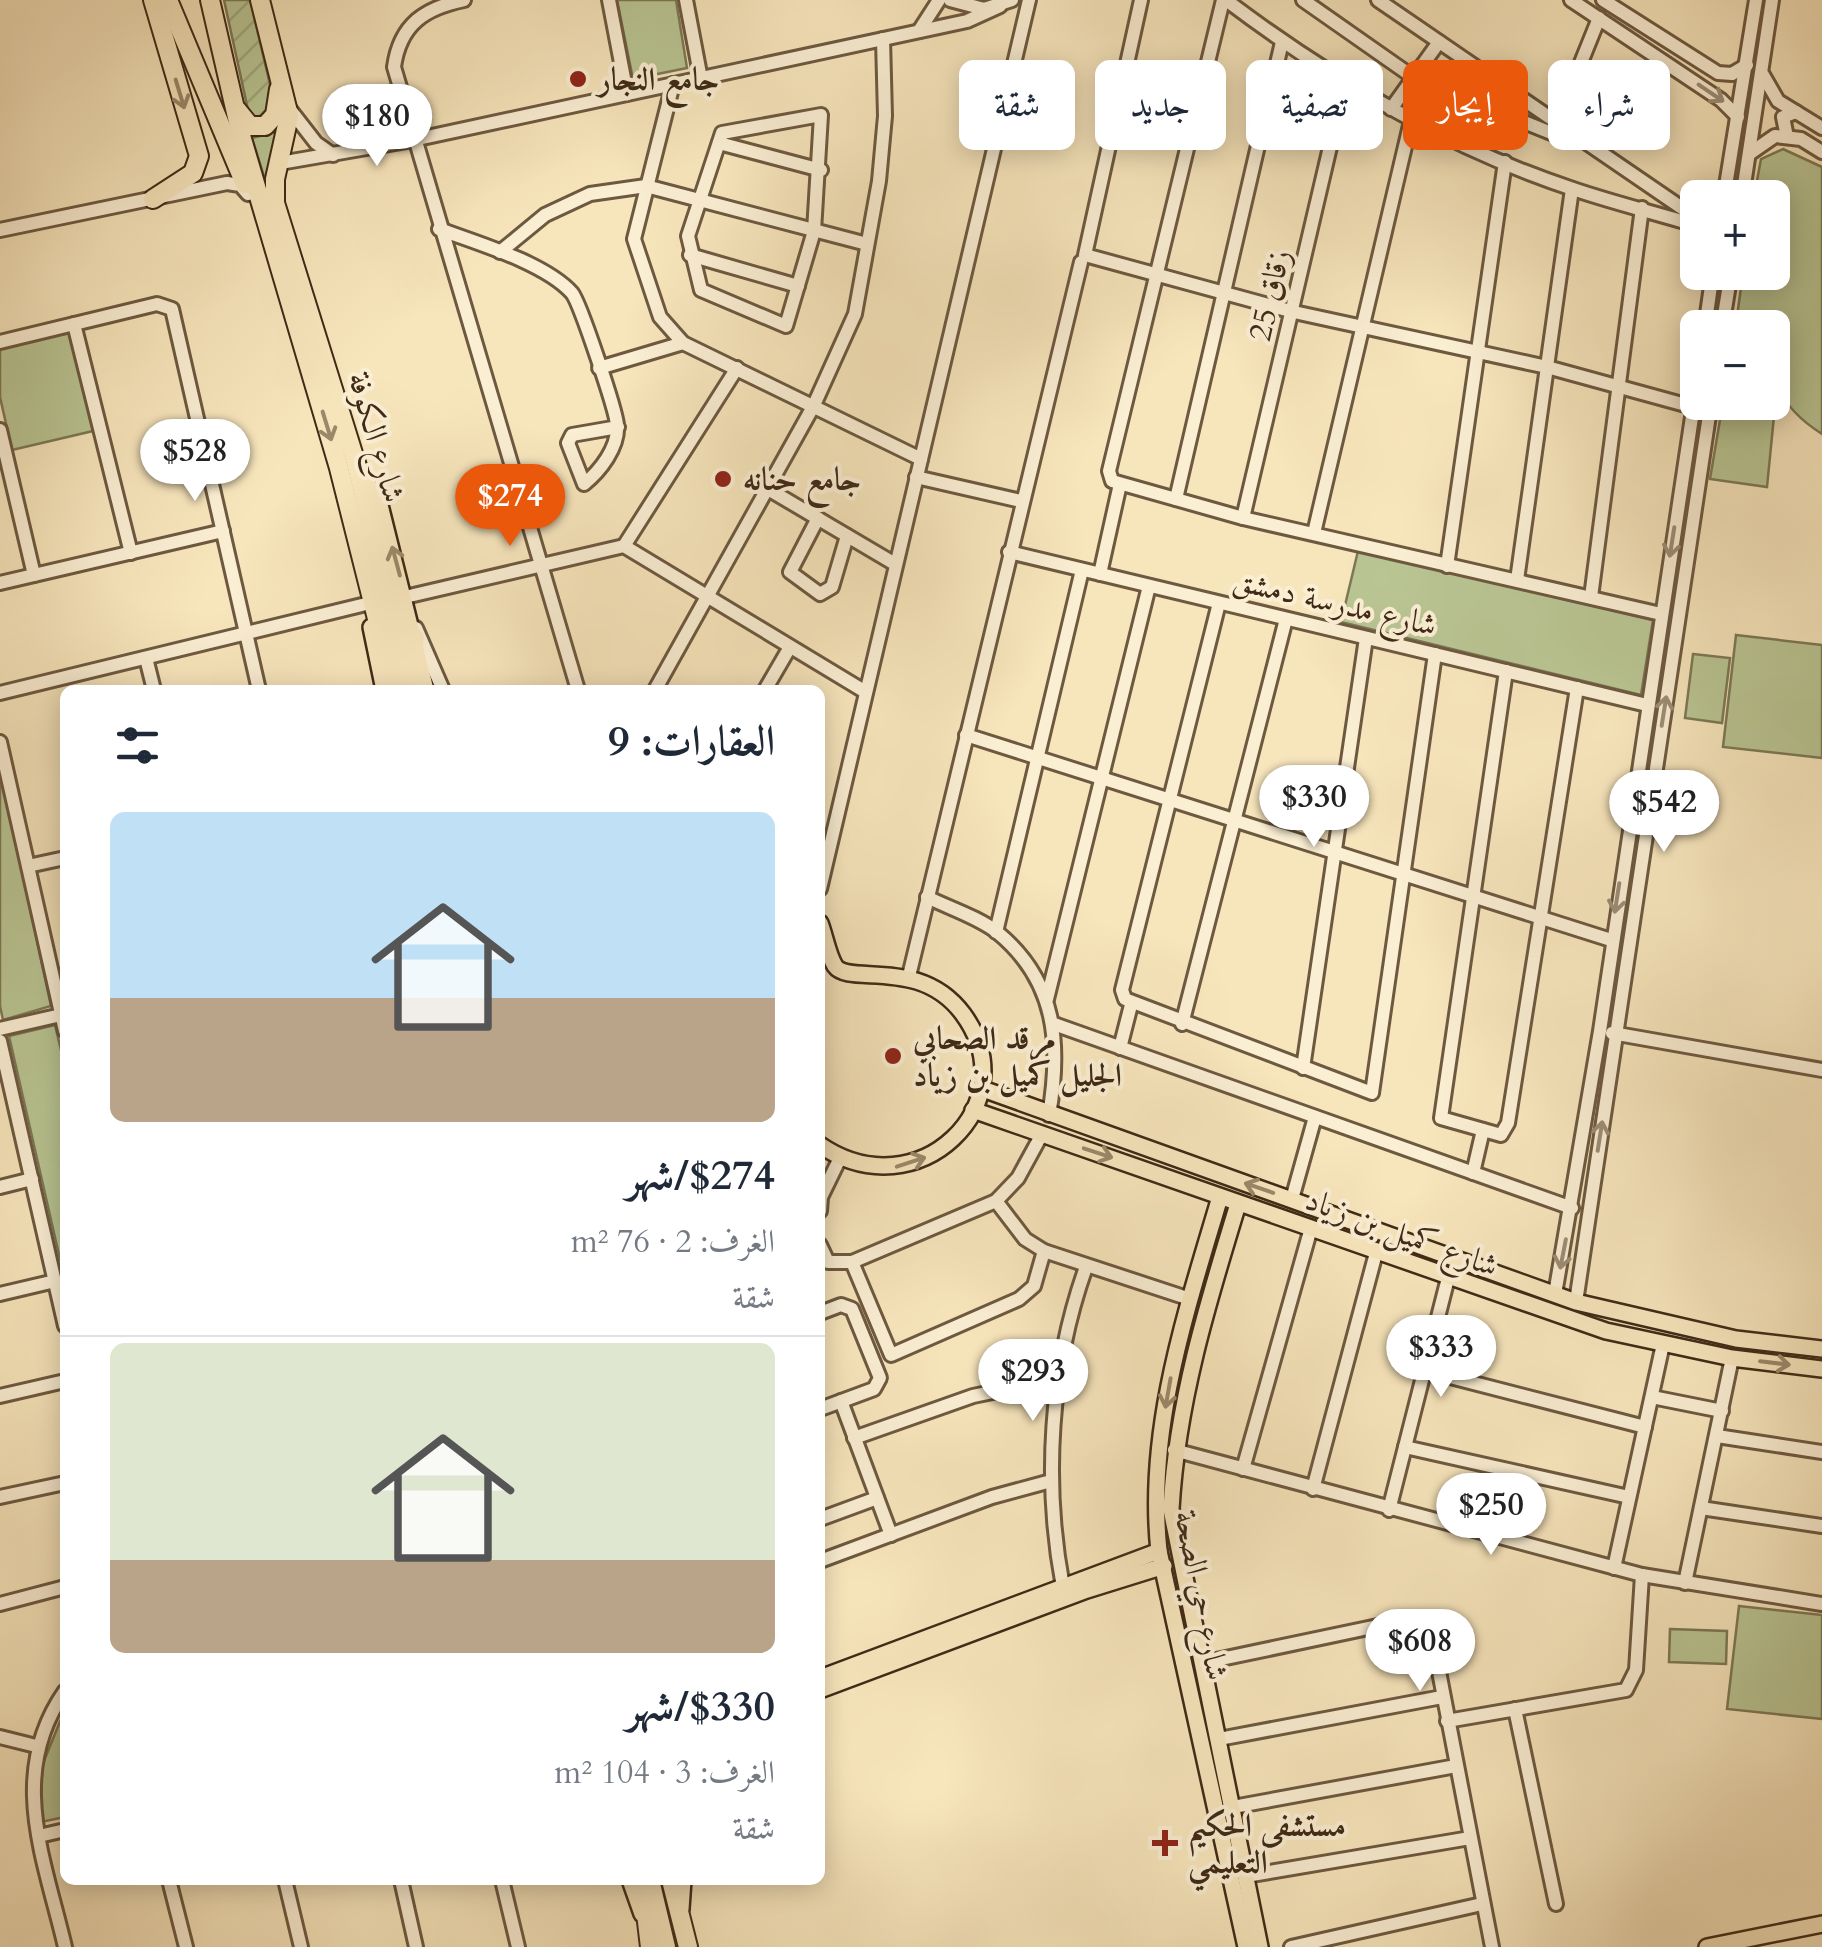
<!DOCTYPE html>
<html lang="ar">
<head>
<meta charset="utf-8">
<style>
	:root { --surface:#fff; --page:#f2f2f3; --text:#1f2937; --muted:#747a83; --line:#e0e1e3; --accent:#ea580c }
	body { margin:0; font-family:Cardo,Amiri,serif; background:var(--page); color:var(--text); direction:rtl; height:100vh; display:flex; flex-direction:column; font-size:38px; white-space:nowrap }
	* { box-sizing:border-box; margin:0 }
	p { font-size:32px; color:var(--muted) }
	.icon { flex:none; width:55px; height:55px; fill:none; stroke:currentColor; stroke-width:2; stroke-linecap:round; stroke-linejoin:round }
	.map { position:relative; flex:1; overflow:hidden; direction:ltr }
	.drawer { position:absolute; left:60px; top:685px; width:765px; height:1200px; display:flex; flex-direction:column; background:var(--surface); border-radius:15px; box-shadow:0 5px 25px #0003; direction:rtl }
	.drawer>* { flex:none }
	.banner { position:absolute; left:855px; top:60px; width:815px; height:90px; direction:rtl; display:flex; gap:20px }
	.controls { position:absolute; left:1680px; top:180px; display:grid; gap:20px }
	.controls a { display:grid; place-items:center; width:110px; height:110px; border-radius:15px; background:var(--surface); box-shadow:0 5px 25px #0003; font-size:50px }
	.price { position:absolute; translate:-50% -85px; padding:0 22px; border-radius:35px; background:#fff; color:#222; font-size:32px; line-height:65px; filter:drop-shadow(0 2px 5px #0008) }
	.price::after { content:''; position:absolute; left:50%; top:60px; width:30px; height:22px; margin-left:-15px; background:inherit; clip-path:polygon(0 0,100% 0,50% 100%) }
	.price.current { background:var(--accent); color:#fff }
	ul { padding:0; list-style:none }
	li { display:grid; align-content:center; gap:20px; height:530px; padding:0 50px }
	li+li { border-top:2px solid var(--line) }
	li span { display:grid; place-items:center; height:310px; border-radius:15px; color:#555 }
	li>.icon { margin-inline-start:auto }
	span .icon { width:180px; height:180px; fill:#fffc; stroke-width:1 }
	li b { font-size:42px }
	h2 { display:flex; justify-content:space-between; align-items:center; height:120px; padding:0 50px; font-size:42px }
	.pill { padding:0 35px; border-radius:15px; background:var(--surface); box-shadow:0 5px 25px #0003; font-size:35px; line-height:90px }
	.pill.current { background:var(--accent); color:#fff }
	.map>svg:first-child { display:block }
	.green { fill:#b9c593; stroke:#7c7855; stroke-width:2.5 }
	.garden { fill:url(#garden-furrows); stroke:#7c7855; stroke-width:2.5 }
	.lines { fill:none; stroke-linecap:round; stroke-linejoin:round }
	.minor-casing { stroke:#6d5940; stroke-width:18 }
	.major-casing { stroke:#3f2a17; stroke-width:20 }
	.highway-casing { stroke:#3f2a17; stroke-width:22 }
	.minor { stroke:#faeed3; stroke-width:12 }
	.major { stroke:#f7e5bc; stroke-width:15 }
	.highway { stroke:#f7e5bc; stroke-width:18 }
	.oneway { stroke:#9c8c75 }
	.oneway2 { stroke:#9b886a }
	.poi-dot { fill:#8f2418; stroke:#faeed3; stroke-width:4 }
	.labels { text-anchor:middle; stroke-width:8; stroke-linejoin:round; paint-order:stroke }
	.poi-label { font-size:32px; font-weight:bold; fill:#3f2a17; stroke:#faeed3; text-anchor:start }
	.street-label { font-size:32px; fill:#3f2a17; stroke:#faeed3 }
</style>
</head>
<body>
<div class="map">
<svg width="1822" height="1947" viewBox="0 0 1822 1947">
	<defs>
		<pattern id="garden-furrows" width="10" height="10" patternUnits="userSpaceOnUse" patternTransform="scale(2.5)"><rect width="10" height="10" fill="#b9c593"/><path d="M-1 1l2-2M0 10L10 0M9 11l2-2" fill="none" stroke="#a0a97e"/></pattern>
	</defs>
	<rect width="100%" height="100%" fill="#f7e5bc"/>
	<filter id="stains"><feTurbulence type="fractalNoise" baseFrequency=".002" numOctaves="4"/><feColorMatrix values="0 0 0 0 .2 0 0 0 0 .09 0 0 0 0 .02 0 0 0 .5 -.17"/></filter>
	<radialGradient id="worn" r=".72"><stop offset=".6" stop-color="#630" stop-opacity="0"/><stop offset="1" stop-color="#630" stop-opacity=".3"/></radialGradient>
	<g class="green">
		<path d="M617,0h59l11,68 -54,11z"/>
		<path d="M280,131l-13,55 -15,-48z"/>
		<path d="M1783,149l39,18v267c-47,-30 -50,-55 -50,-106l-36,-4 7,-51 29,-1v-74l-18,-1 7,-38z"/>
		<path d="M70,332l23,99 -81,19 -12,-53v-48z"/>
		<path d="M1723,402l42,1 9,13 -7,71 -57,-8z"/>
		<path d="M1358,551l295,69 -12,75 -300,-73z"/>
		<path d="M1736,635l86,10v113l-99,-11z"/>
		<path d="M1693,654l37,4 -8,65 -37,-5z"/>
		<path d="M0,769l51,237 -48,14 -3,-14z"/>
		<path d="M55,1025l10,42v214l-56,-245z"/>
		<path d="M1739,1606l83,9v104l-95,-10z"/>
		<path d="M1670,1629l57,2 -1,33 -57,-2z"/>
		<path d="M65,1709v108l-24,5 1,-56z"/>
	</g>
	<path class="garden" d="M224,0h26l22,93 -7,24 -15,2z"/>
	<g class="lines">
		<g class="minor-casing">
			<g id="minor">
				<path d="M464,0c-39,8 -64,24 -70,67l184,623"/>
				<path d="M609,0l18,94"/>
				<path d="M686,0l15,79"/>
				<path d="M950,0l34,9 28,-9"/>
				<path d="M1141,0l-56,255 209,57 253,55 146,40"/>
				<path d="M1223,0l-114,471 3,10 131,37 418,96"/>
				<path d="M1226,0c106,80 220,147 347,189 41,14 83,24 125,37"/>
				<path d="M1303,0l110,77 158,64"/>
				<path d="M1378,0l320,219"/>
				<path d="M1571,0l150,100 17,17"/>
				<path d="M1603,0l115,73 14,1 15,-9"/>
				<path d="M919,31l20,-31"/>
				<path d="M1763,75l15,26 44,27"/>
				<path d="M673,84l-39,155 26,78 23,26 238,116"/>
				<path d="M288,107l28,36 17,12"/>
				<path d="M1391,109l48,-67"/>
				<path d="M821,115l-7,116 -28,95 -85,-36 -13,-54 34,-103z"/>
				<path d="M1566,131l8,-51 25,-62"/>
				<path d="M1787,137l-4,-20 13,-5"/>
				<path d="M719,143l102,27"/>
				<path d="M1749,154l26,-18 26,3 21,13"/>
				<path d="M280,163l133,-23 554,-119 33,-15"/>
				<path d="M1724,198l32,-198"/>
				<path d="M1742,198l30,-198"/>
				<path d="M439,229c38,14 106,34 133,64 8,10 44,117 45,132 2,22 -17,46 -33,59l-16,-41 4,-8 46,-8"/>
				<path d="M0,230l227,-47 13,2 8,9"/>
				<path d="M500,252l45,-37 45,-21 56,-8 221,58"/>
				<path d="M690,255l108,31"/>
				<path d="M74,324l57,229"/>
				<path d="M1705,328l8,-56"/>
				<path d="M1722,328l9,-56"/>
				<path d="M0,342l157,-38 15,5 87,381"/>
				<path d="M599,368l84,-25"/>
				<path d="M0,430l34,145"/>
				<path d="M916,477l105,24"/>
				<path d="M768,489l127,75"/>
				<path d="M1176,499l106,-457"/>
				<path d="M818,518l-28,54 30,22 12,-7 15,-51"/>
				<path d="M1243,518l102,-435"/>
				<path d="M1314,533l97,-412"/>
				<path d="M624,546l113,-178"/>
				<path d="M1009,552l638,153"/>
				<path d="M1447,566l58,-404"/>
				<path d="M1100,574l20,-90"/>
				<path d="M1517,580l55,-391"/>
				<path d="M0,583l223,-52"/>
				<path d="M405,597l219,-51 240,145"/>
				<path d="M1591,597l51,-389"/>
				<path d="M1219,603l-97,387 3,9 247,94 63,-439"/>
				<path d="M416,628l27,62"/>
				<path d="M146,658l8,32"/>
				<path d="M1506,671l-65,447 60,17 7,-12 69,-435"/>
				<path d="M655,690l159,-285 41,-91 24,-133 6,-65 -2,-77"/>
				<path d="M765,690l25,-43"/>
				<path d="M0,693l366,-89"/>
				<path d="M966,735l645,205"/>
				<path d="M0,742l65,289"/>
				<path d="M28,866l37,-8"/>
				<path d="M820,889l209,-889"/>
				<path d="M927,897c22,11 51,20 70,35 60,49 64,113 52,183"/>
				<path d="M996,932l86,-362"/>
				<path d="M909,976l172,-714"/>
				<path d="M1047,999l102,-413"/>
				<path d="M1054,1024l518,184"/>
				<path d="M1182,1024l104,-405"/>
				<path d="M0,1029l61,-14"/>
				<path d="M1612,1033l210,37"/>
				<path d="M0,1041l65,285"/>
				<path d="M1120,1048l11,-43"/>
				<path d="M1303,1068l63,-430"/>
				<path d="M1473,1173l10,-43"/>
				<path d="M0,1187l32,-8"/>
				<path d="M1292,1199l23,-82"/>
				<path d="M996,1201l29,38 19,12 146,48"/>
				<path d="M820,1211l1,-14 19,-39"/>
				<path d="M820,1245l8,17h24l144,-61 22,-23 24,-44"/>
				<path d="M852,1262l39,93 128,-56 15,-13 10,-35"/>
				<path d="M0,1294l55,-13"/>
				<path d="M1555,1294l45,-263 98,-654"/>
				<path d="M1576,1302l135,-900"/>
				<path d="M820,1313l21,-8 11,4 28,69 -6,11 -54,20"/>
				<path d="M1427,1371l218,56"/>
				<path d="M0,1396l65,-15"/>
				<path d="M1652,1397l70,14"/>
				<path d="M841,1401l50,134"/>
				<path d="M1717,1436l105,16"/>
				<path d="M854,1438l119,-42 87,-18"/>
				<path d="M1405,1447l224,50"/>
				<path d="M1174,1450l468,125 180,29"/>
				<path d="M1243,1469l68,-241"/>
				<path d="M1313,1489l63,-236"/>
				<path d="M0,1497l65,-14"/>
				<path d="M1701,1508l121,18"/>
				<path d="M1389,1510l59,-232"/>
				<path d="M820,1519l57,-21"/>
				<path d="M820,1561l172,-64 59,-16"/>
				<path d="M1614,1568l49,-224"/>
				<path d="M1685,1583l47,-225"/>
				<path d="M1063,1587c-20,-105 -13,-219 23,-320"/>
				<path d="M0,1604l65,-17"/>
				<path d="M1202,1663l209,-44 14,4 7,12 60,312"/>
				<path d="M1515,1709l41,195"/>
				<path d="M1447,1721l179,-31 10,-20 6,-95"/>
				<path d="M0,1737l36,9"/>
				<path d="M1219,1739l223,-42"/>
				<path d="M1233,1807l223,-41"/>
				<path d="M39,1836l26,-6"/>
				<path d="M1246,1876l224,-38"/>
				<path d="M169,1880l17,67"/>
				<path d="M285,1880l16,67"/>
				<path d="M401,1880l15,67"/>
				<path d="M502,1880l16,67"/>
				<path d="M65,1947c-21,-90 -58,-173 0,-256"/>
				<path d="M1291,1947l191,-43"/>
			</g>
		</g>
		<g class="major-casing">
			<g id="major">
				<path d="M358,466l22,39 46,185"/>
				<path d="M371,627l13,63"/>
				<path d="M820,923c5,13 8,32 15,43 14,20 85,-10 128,48 66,90 -45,198 -143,131"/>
				<path d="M980,1088l596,214 160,37 86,10"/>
				<path d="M973,1110l633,221 126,27 90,11"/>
				<path d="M1220,1197c-34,115 -74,233 -61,354l87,396"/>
				<path d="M1238,1204c-31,101 -61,199 -67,305l89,438"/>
				<path d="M820,1678l339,-127"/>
				<path d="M820,1690l267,-100 77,-24"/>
				<path d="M630,1880l12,34"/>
				<path d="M681,1909l2,-29"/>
				<path d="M1707,1947l115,-23"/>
			</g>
		</g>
		<g class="highway-casing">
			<g id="highway">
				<path d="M168,0l77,184"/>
				<path d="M210,0l32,139 97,329 56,222"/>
				<path d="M260,0l29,116 -14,63v24l81,260 56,227"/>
				<path d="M237,110l13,16h15l10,-11 4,-26"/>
				<path d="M153,199l40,-26 6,-17 -46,-156"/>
				<path d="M409,669l6,-31"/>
				<path d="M642,1880l8,67"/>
				<path d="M650,1880l16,67"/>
				<path d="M671,1880l17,67"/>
			</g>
		</g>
		<use href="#minor" class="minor"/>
		<use href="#major" class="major"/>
		<use href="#highway" class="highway"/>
	</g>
	<defs><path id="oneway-shaft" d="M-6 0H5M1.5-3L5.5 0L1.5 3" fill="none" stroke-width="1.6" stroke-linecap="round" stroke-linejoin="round" transform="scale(2.5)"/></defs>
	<g class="oneway">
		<use href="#oneway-shaft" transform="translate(1711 93) rotate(34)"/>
		<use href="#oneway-shaft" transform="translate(1672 542) rotate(99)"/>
		<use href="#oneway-shaft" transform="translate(1664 711) rotate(-81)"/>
		<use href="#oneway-shaft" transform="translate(1617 898) rotate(99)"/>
		<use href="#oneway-shaft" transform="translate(1600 1136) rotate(-81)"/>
		<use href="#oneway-shaft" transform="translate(1563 1254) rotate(101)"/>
	</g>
	<g class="oneway2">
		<use href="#oneway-shaft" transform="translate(180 94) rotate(73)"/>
		<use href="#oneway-shaft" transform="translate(327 426) rotate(73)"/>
		<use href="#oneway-shaft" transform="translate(396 561) rotate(-105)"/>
		<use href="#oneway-shaft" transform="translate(1098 1153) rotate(18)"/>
		<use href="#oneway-shaft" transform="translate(911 1162) rotate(-18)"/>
		<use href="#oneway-shaft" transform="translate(1259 1188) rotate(-161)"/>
		<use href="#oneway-shaft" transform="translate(1775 1363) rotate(7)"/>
		<use href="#oneway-shaft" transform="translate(1168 1393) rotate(100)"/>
	</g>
	<g class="poi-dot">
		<circle cx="578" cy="79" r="10"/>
		<circle cx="723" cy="479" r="10"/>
		<circle cx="893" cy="1056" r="10"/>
		<path d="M1160 1828h10v10h10v10h-10v10h-10v-10h-10v-10h10z"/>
	</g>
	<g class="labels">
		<g class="poi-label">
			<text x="598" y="90">جامع النجار</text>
			<text x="743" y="490">جامع حنانه</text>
			<text x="913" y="1049">مرقد الصحابي<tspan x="913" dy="37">الجليل كميل بن زياد</tspan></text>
			<text x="1188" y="1836">مستشفى الحكيم<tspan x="1188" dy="37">التعليمي</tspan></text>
		</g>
		<g class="street-label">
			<text transform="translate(1269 295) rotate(-77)" y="11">زقاق 25</text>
			<text transform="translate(377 437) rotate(74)" y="11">شارع الكوفة</text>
			<text transform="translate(1335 602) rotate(13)" y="11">شارع مدرسة دمشق</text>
			<text transform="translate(1402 1232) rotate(20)" y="11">شارع كميل بن زياد</text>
			<text transform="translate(1202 1595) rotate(79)" y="11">شارع حي الصحة</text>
		</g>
	</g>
	<rect width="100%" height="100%" filter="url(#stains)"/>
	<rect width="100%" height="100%" fill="url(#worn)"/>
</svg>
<div class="controls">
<a>+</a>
<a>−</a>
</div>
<b class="price" style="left:377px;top:169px">$180</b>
<b class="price" style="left:195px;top:504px">$528</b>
<b class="price current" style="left:510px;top:549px">$274</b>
<b class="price" style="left:1314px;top:850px">$330</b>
<b class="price" style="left:1664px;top:855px">$542</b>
<b class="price" style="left:1441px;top:1400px">$333</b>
<b class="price" style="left:1033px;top:1424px">$293</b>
<b class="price" style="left:1491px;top:1558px">$250</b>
<b class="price" style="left:1420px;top:1694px">$608</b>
<div class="banner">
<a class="pill">شراء</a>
<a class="pill current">إيجار</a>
<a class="pill">تصفية</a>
<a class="pill">جديد</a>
<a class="pill">شقة</a>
</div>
<section class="drawer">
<h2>العقارات: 9<svg class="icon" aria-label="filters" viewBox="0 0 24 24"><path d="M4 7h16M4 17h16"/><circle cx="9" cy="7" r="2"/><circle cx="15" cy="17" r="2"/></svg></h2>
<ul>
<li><span style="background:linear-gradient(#bfe0f5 60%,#b9a48a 0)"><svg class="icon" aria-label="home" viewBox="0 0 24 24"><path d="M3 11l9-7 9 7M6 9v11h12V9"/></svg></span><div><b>$274/شهر</b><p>الغرف: 2 · 76 m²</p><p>شقة</p></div></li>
<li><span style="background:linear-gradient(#dfe7d0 70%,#b9a48a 0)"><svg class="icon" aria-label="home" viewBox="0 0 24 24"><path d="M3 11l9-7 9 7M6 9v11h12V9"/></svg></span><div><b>$330/شهر</b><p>الغرف: 3 · 104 m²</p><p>شقة</p></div></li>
</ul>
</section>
</div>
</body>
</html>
